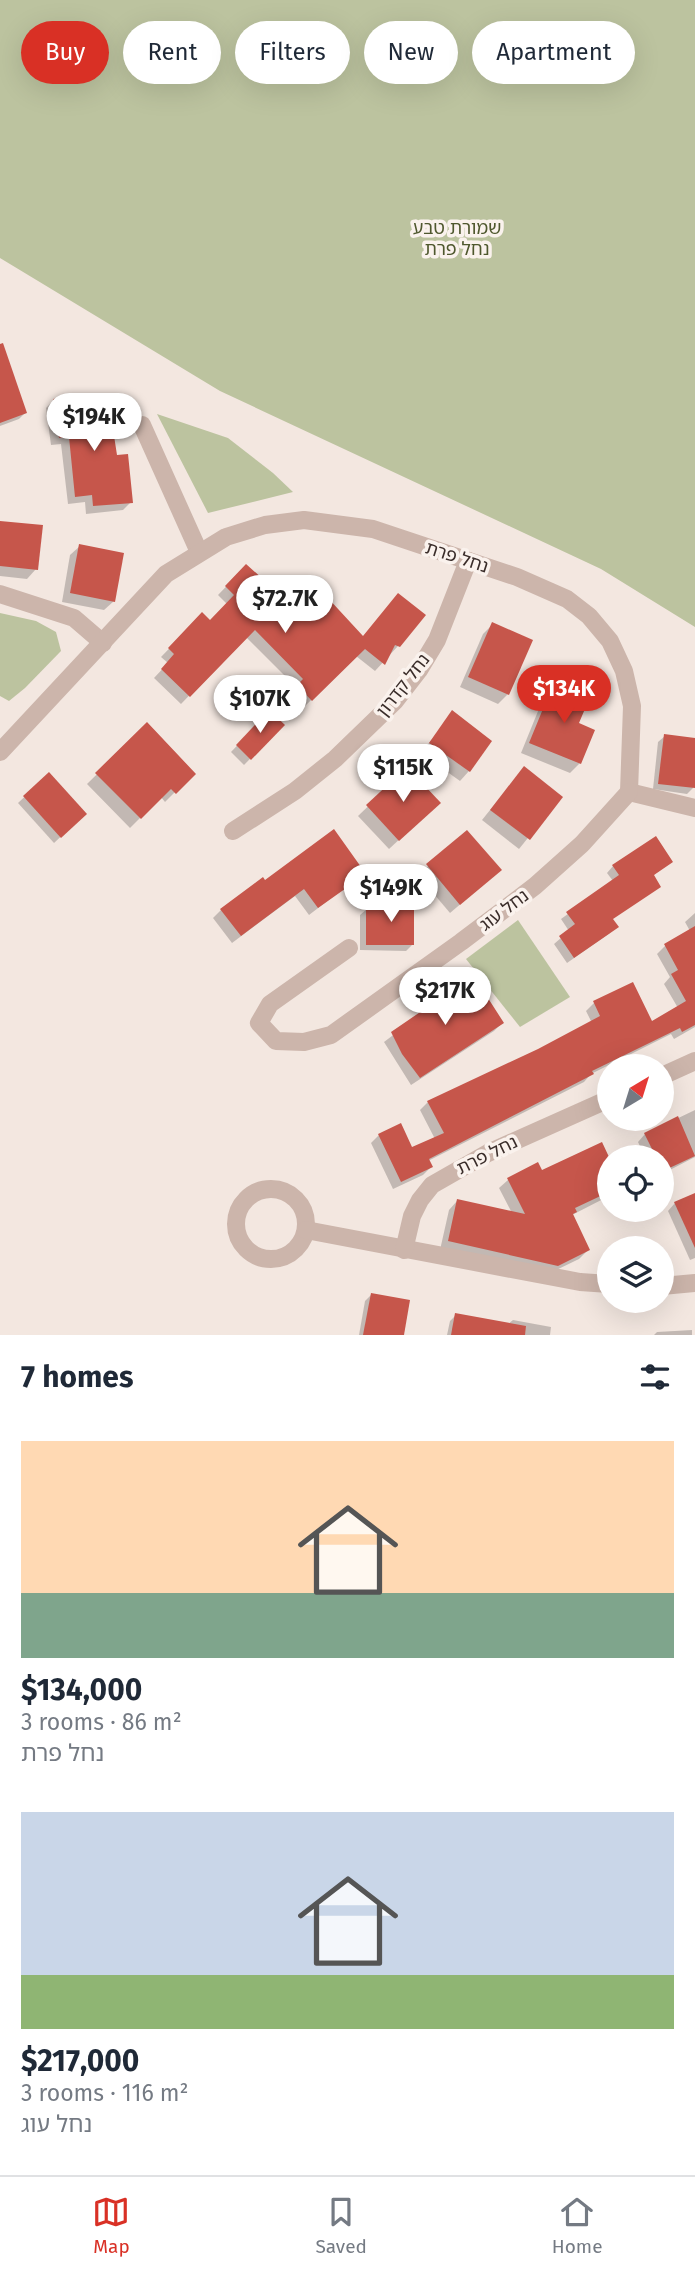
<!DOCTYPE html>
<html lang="en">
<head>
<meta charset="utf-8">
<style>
	:root { --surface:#fff; --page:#f2f2f3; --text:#1f2937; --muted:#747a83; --line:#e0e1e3; --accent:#d93025 }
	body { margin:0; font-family:"Fira Sans","Noto Sans Hebrew",sans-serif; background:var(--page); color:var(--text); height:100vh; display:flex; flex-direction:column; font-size:26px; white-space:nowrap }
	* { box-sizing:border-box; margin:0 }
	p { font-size:23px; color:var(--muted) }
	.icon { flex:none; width:38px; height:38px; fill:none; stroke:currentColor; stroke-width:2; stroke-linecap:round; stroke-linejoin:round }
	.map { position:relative; height:1335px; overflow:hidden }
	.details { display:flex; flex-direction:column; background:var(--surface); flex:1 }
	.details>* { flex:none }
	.hud { position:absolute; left:21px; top:21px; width:654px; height:63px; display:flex; gap:14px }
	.needle { width:46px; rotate:38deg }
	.fabs { position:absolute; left:597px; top:1054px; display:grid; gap:14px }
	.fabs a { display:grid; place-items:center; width:77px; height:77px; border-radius:50%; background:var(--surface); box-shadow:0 7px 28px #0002; font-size:35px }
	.price { position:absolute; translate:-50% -60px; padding:0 16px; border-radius:24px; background:#fff; color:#222; font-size:23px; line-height:46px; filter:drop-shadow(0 2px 4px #0008) }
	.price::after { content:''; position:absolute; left:50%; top:42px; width:21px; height:16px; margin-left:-10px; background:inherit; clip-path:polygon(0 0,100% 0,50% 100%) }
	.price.active { background:var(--accent); color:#fff }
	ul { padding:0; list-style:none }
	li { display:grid; align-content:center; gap:14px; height:371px; padding:0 21px }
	li span { display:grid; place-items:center; height:217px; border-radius:0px; color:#555 }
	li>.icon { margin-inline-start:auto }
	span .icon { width:126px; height:126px; fill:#fffc; stroke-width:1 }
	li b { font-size:30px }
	h2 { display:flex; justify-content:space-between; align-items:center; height:84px; padding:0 21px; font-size:30px }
	.pill { padding:0 24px; border-radius:32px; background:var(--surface); box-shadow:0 7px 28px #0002; font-size:24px; line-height:63px }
	.pill.active { background:var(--accent); color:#fff }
	.dock { display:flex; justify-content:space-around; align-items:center; height:98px; border-top:2px solid var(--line); background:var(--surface); font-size:19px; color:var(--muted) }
	.dock a { display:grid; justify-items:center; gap:4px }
	.dock .active { color:var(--accent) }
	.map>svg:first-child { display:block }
	.green { fill:#bcc39f }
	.shadow { fill:#0003 }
	.building { fill:#c6564b }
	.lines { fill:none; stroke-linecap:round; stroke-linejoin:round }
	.minor { stroke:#ccb5ab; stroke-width:18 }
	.labels { text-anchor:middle; stroke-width:7; stroke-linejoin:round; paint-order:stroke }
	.park-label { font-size:18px; fill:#4f582e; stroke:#faf2ed }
	.street-label { font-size:18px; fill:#3a2d2a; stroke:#faf2ed }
</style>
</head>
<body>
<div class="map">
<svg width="695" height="1335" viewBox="0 0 695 1335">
	<rect width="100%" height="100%" fill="#f3e7e0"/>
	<g class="green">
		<path d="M0,0h695v627l-94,-58 -381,-178 -220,-133z"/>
		<path d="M157,414l71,24 45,35 20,19 -85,21z"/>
		<path d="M0,613l36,8 20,11 5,19 -36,37 -16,13 -9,-5z"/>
		<path d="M518,920l52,77 -50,30 -54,-68z"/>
	</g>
	<g class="shadow">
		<path d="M0,381l25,32 -6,6 -19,7z"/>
		<path d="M54,400l33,15 28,42 16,45 -8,8 -37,4 -1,-12 -17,2 -7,-60 -10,1 -5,-37z"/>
		<path d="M0,522l36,47 -9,10 -27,-3z"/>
		<path d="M80,546l34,55 -10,9 -42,-8 8,-47z"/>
		<path d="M246,566l60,52 56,20 36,-42v50l-23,25 -19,-15 -53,52 -13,-13 7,-7 -51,-51 -65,67 -27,-26 14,-15 -7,-6 33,-34 16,-1 17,-18 -9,-9z"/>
		<path d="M493,624l15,70 -10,10 -38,-17 23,-53z"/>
		<path d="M554,684l22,40 4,39 -10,10 -49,-20 24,-59z"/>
		<path d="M269,712l14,13 -39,40 -13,-13z"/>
		<path d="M453,713l16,58 -9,10 -39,-28z"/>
		<path d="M147,725l46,49 -28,28 -4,-5 -31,31 -43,-44z"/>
		<path d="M665,736l30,4 -2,48 -6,6 -34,-5 5,-47z"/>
		<path d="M524,768l37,29 -42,52 -37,-29z"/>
		<path d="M407,769l22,43 -40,37 -31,-33z"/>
		<path d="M49,774l36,40 -31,29 -36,-40z"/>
		<path d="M467,832l23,47 -40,34 -32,-38z"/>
		<path d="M671,862l-19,14 -41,44 -1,13 -43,30 -13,-19 15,-13 -8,-12 52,-38 -6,-8 6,-7z"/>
		<path d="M364,873l-55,42 -14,-19 -63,47 -19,-25 8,-8 43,-28z"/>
		<path d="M391,901l21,44 -6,6 -46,-1v-35l7,-6 17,-1z"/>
		<path d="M695,913v114l-21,12 -3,-5 -80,40 -7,8 -156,79 3,6 -8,8 -30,14 -22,-46 8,-8 33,14 23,-10 -15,-29 8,-8 111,-51 53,-28 -6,-12 8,-8 38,-19 19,39 27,-15 -14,-24 6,-7 -13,-23 8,-8 25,-15 -5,-9z"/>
		<path d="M424,999l50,6 28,18 -8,8 -83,54 -27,-43 37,-28 -5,-7z"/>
		<path d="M695,1110v47l-33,17v-17h-17l-7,-15 7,-8z"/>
		<path d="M609,1161v35l-37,19 16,35 -9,9 -31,15 -108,-24 9,-40 8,-9 55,12 -13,-25 9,-8z"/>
		<path d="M695,1194v64l-5,2 -22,-49 7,-8z"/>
		<path d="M371,1295l31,40h-43l6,-34z"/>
		<path d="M456,1315l52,9 5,-4 38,7 -1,8h-103l3,-14z"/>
		<path d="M692,1330v5h-38l3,-3z"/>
	</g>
	<g class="building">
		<path d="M3,343l24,70 -27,10v-79z"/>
		<path d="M86,394l3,19 21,-3 7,45 11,-1 5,49 -40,3 -1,-11 -17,2 -6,-60 -10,1 -6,-39z"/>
		<path d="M0,521l43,4 -5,45 -38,-4z"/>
		<path d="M79,544l45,9 -9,49 -45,-9z"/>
		<path d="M246,564l18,16 4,-4 38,39 21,-18 36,39 35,-43 28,22 -26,32 -5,-2 -10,20 -20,-16 -53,52 -15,-16 6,-6 -48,-49 -65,67 -29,-28 13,-15 -6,-6 34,-36 8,8 24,-25 -9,-9z"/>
		<path d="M492,622l41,18 -24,55 -41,-18z"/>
		<path d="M554,682l36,15 -11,26 16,7 -14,34 -52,-21z"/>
		<path d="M269,710l16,15 -34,35 -15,-15z"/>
		<path d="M452,710l40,31 -22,31 -41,-29z"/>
		<path d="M147,722l49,52 -20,20 -5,-5 -30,30 -46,-46z"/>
		<path d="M664,734l31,4v50l-37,-4z"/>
		<path d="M524,766l39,31 -33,43 -40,-30z"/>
		<path d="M407,767l34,36 -42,38 -33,-36z"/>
		<path d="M49,772l38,42 -26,24 -38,-42z"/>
		<path d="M334,829l32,45 -48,34 -14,-19 -63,47 -21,-27 43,-32 2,3z"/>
		<path d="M467,830l35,40 -42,35 -34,-41z"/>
		<path d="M656,836l17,26 -19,13 7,12 -48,32 6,8 -45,31 -15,-22 16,-12 -9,-12 53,-37 -7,-10z"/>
		<path d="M390,900h24v45h-48v-38h24z"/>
		<path d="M695,926v99l-13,7 -2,-4 -88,43 2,3 -165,85 4,8 -32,15 -23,-48 23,-11 11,24 32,-14 -17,-32 111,-52 62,-33 -7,-15 40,-19 19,39 34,-20 -15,-27 7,-4 -14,-26z"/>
		<path d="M457,975l18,28 11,-8 18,28 -84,55 -18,-24 -11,-22 38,-26 -6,-9z"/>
		<path d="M678,1116l17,40 -32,15 -1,-14h-6l-12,-24z"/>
		<path d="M602,1142l7,15v35l-34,16 2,4 -4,2 17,36 -32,16 -110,-25 9,-42 68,15 -18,-36 31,-16 4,8z"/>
		<path d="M695,1193v55l-21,-46z"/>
		<path d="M371,1293l39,7 -6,35h-41z"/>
		<path d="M455,1313l71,13 -1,9h-74z"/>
	</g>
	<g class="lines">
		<g class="minor">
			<path d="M142,425l57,127"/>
			<path d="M0,594l74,24 29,25"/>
			<path d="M0,752l166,-178 60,-37 39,-12 39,-5 69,9 144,48 50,22 22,17 21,25 14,30 8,35 -3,86"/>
			<path d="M629,792l66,16"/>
			<path d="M233,831l62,-40 40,-32 60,-58 24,-31 18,-30 31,-79"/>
			<path d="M349,948l-79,56 -11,19 17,18 28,1 27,-7 130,-93 74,-56 47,-42 47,-52"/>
			<path d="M662,1076l33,-15"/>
			<circle cx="271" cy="1224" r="35"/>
			<path d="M306,1230l274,52 29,2"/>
			<path d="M404,1250l8,-34 8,-16 12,-15 56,-32 121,-54"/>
			<path d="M662,1286l33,-3"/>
		</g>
	</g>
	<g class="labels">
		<g class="park-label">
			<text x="457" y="234">שמורת טבע<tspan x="457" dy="21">נחל פרת</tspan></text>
		</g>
		<g class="street-label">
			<text transform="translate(457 557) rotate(18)" y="6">נחל פרת</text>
			<text transform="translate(403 685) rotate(-52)" y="6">נחל קדרון</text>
			<text transform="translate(504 910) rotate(-37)" y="6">נחל עוג</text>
			<text transform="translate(487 1155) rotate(-26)" y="6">נחל פרת</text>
		</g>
	</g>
</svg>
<div class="fabs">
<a><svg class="needle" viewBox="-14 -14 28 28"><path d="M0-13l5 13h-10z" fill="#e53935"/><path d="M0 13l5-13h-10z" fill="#747a83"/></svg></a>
<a><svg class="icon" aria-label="locate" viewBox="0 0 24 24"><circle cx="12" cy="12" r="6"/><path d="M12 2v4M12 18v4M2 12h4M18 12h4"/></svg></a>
<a><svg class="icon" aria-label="layers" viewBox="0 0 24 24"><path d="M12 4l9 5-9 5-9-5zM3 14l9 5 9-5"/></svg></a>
</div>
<b class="price" style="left:94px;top:453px">$194K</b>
<b class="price" style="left:285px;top:635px">$72.7K</b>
<b class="price active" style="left:564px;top:725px">$134K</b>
<b class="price" style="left:260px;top:735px">$107K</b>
<b class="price" style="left:403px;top:804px">$115K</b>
<b class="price" style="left:391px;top:924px">$149K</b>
<b class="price" style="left:445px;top:1027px">$217K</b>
<div class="hud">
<a class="pill active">Buy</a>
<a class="pill">Rent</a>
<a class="pill">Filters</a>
<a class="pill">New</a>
<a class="pill">Apartment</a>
</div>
</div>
<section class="details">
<h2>7 homes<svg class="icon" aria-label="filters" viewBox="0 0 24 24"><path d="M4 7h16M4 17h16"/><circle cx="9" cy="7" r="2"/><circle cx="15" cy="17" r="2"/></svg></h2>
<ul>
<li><span style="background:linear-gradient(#ffd9b3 70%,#7fa58c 0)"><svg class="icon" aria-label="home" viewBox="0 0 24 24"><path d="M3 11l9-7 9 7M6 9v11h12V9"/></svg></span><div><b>$134,000</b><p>3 rooms · 86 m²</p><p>נחל פרת</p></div></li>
<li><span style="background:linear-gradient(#c9d6e8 75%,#8fb573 0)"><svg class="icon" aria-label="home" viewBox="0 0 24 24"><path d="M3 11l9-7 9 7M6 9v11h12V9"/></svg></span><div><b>$217,000</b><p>3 rooms · 116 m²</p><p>נחל עוג</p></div></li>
</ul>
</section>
<nav class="dock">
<a class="active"><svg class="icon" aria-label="map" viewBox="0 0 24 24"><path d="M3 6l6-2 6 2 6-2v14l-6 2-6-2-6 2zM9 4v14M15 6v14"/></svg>Map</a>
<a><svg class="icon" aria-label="saved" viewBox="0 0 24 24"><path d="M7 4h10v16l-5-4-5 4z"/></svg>Saved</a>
<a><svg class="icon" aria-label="home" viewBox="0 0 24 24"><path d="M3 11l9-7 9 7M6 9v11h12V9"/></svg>Home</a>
</nav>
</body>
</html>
